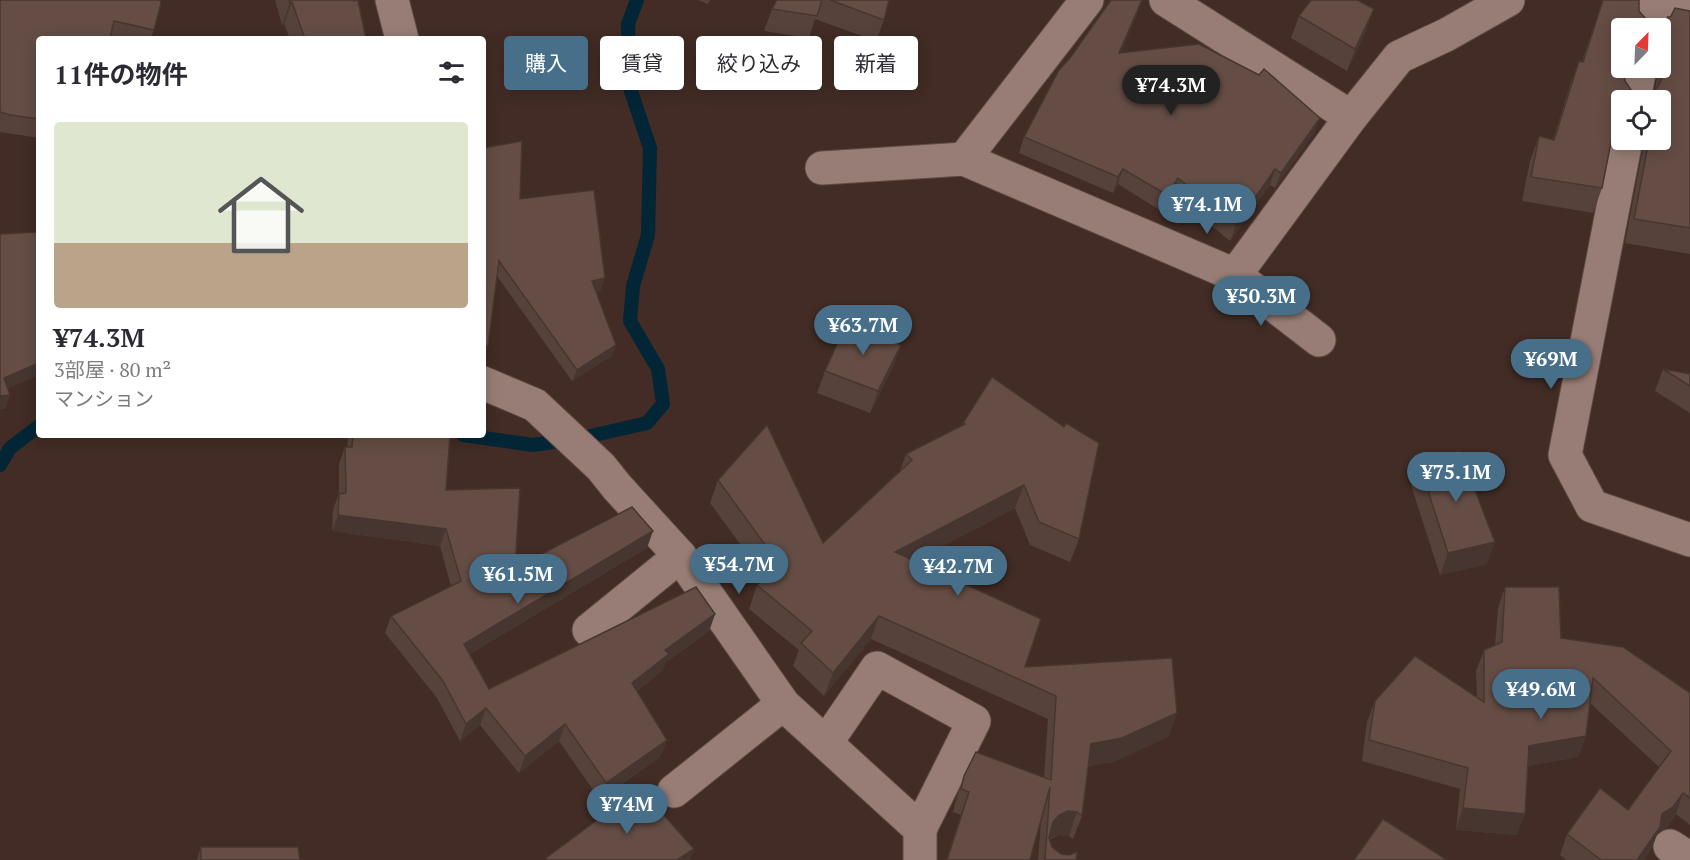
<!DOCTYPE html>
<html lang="ja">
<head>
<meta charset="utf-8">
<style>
	:root { --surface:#fff; --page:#f2f2f3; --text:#2b2b33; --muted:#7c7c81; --line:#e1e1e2; --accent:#486f89 }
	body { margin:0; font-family:"PT Serif","Noto Sans JP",serif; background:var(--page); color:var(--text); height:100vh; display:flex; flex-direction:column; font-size:22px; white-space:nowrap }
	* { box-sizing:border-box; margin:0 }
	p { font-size:20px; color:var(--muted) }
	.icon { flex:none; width:33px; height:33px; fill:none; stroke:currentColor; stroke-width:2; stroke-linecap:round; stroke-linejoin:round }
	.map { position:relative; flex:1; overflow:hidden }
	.drawer { position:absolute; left:36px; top:36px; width:450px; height:402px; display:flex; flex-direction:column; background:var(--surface); border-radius:6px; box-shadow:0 3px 15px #0003 }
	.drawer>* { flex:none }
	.guide { position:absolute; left:504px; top:36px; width:570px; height:54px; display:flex; gap:12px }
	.needle { width:39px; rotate:23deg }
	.fabs { position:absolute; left:1611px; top:18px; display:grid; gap:12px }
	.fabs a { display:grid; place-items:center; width:60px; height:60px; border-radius:6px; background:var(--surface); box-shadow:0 3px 15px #0003; font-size:30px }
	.price { position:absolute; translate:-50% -51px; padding:0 14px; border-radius:21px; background:var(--accent); color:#fff; font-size:20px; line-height:39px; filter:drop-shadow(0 2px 3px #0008) }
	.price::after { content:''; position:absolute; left:50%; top:36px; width:18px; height:14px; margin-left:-9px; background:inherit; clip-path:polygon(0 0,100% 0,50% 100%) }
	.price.selected { background:#222; color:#fff }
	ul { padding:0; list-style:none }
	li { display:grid; align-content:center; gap:12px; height:318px; padding:0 18px }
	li+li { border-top:2px solid var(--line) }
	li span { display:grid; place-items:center; height:186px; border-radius:6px; color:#555 }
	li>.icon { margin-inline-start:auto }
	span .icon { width:108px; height:108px; fill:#fffc; stroke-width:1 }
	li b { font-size:26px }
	h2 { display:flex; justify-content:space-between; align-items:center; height:72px; padding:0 18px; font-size:26px }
	.pill { padding:0 21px; border-radius:6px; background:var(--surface); box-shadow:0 3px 15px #0003; font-size:21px; line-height:54px }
	.pill.selected { background:var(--accent); color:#fff }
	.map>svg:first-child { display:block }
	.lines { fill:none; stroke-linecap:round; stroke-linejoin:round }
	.stream { stroke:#032637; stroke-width:14 }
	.minor-casing { stroke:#5d4a44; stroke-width:35 }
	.minor { stroke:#977d75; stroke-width:33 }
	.wall { fill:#57423b; fill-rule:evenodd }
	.shaded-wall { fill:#473630 }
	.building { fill:#654d45; stroke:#473630; stroke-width:1.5; fill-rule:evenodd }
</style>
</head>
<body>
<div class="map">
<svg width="1690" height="860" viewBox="0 0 1690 860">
	<rect width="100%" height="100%" fill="#422c25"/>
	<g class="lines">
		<g class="stream">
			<path d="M463,435l70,10 53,-8 61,-14 16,-19 -5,-35 -28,-48 3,-35 15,-51 2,-87 -21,-63 -1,-61 9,-24"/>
			<path d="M0,465l10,-17 29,-22"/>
		</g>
		<g class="minor-casing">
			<g id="minor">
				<path d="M392,0l10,39"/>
				<path d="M1166,0l185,117"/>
				<path d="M1672,0l18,2"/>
				<path d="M1648,28l5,-28"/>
				<path d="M1634,100l6,-32"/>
				<path d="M1626,140l-61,315 27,51 98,34"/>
				<path d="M964,159l123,-159"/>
				<path d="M822,168l142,-9 271,116 116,-158 48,-60 47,-22 62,-35"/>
				<path d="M1235,275l84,65"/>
				<path d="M483,383l52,22 66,62 16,20 63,69 104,149 136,124v31"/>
				<path d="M589,630l91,-74"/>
				<path d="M826,743l51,-75 97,53 -54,108"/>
				<path d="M674,791l109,-87"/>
				<path d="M1670,846l20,13"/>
			</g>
		</g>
		<use href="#minor" class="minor"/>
	</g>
	<g class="wall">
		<path d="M0,0h160l-6,30 -4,9h-111v99l-39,-6z"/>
		<path d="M275,0h79l12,39h-76l-6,-15 -2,1z"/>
		<path d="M698,0h12l-2,4z"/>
		<path d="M777,0h112l-5,20 -8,21 -61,-22 -6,19 -45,-7 8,-22z"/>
		<path d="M1603,0h36v11l6,7 8,4 11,-1 26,-10v243l-65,-11 19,-100v-3h16v-40h-38l-3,23 -5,3 -12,62 -9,25 -71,-12 8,-40 9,-25 14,4 17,-55 9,-24h3zM1622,28h38v40h-2v3l-3,18 -7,5h-9l-8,-4 -6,-9z"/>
		<path d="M1299,16l67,15 -19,40 -56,-33z"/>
		<path d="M1120,53l194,80 -39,55 -5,-3 -40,56 -57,-47 -12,17 -43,-27 -5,9 -94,-40 5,-16z"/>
		<path d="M483,148l37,51 81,91 -5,1 16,65 -40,25 -75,-105 -9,70 -5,12z"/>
		<path d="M901,345l-8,22 -23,46 -53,-20 8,-22z"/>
		<path d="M1663,369l27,5v39l-35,-22z"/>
		<path d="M963,423l116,116 -9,23 -40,-17 -15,-37 -101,53 111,106 144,69 -55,26 -26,4 -6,50 -9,23 -4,-3 -10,-1 -10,5 3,7 9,7 15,6h-38l3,-39 -11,39h-84l15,-45 -8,-3 3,-12 8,-24 80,1 4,-58 -177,-80 -47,57 -31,-30 6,-16 -50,-41 8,-24 8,-7 -55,-75 8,-23 105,63 77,-72 6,-17 56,-29z"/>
		<path d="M348,435h102l-4,55 69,78 132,-20 -177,106 19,35 226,-75 -6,17 -43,31 -4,9 -25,20 30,49 -7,17 -60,43 -41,-59 -40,32 -39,-48 -20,16 -23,-43 -52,-65 6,-17 60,-30 -11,-40 -108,-15 1,-21 6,-17v-29l6,-17h2z"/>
		<path d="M1419,463l68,101 -47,11 -29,-90z"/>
		<path d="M1505,587l56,51 129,55v132l-14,-11 -10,14 -9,6 -5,14 -8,12h-78l-6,-5 7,-21 61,-24 31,-43 -69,-64 -4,33 -8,21 -50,9 -11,69 -61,-5 4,-41 -98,-28 5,-39 8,-21 102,-5 -1,-25 8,-21 11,-5 3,-37z"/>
		<path d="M201,847l99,13h-103z"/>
	</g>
	<g class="shaded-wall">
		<path d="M1142,0h1l-29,69 5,-16z"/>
		<path d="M292,2l-8,22 -2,1 8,-22z"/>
		<path d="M1374,9l-8,22 -19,40 8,-22z"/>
		<path d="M1652,25l-1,3h-12l4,-2z"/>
		<path d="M1628,98h11l-1,2h-13z"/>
		<path d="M1622,103v19l-3,1 -7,4 5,-15z"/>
		<path d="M1320,118l-6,15 -39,55 6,-15z"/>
		<path d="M1123,169l-5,15 -5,9 5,-16z"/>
		<path d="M1275,169l-5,16 -40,56 6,-16z"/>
		<path d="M1178,178l-5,16 -12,17 6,-16z"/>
		<path d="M605,278l-4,12 -13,2 4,-11z"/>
		<path d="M616,345l-4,11 -40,25 5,-11z"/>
		<path d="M901,345l-8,22 -23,46 8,-22z"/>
		<path d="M483,346h5l-4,12h-1z"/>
		<path d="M39,363v12l-39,17 4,-14z"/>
		<path d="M10,395l-5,14h-5v-13z"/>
		<path d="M1024,485l-9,23 -128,68 8,-24z"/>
		<path d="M338,515l108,14 -6,17 -108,-15z"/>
		<path d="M653,531l-6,17 -189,113 6,-17z"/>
		<path d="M1495,542l-8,22 -47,11 8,-22z"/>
		<path d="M715,614l-6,17 -43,31 -4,9 -37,29 7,-17 33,-33z"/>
		<path d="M879,616l-8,23 -47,57 9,-23z"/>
		<path d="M486,708l-6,17 -20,16 6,-17z"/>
		<path d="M1177,713l-8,23 -55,26 -32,5 9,-23z"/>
		<path d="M565,724l-6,17 -40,32 6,-17z"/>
		<path d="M1586,736l-8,21 -57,10 8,-21z"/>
		<path d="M667,740l-7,17 -60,43 6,-17z"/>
		<path d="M1683,793l-7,21 -10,14 -9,6 -5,14 -8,12h-7l25,-46z"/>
		<path d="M1463,808l62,6 -8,21 -61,-5z"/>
		<path d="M1068,811l9,1 -8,24 -10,-1 -9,3 -4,6 7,-22 6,-7z"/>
		<path d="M694,849l-4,11h-13z"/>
	</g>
	<g class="building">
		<path d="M0,0h160l1,3 -7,27 -40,-9 -4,18h-71v80l-29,-4 -10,-3z"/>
		<path d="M289,0h65v1l4,-1 8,39h-61l-13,-37 -2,1z"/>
		<path d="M777,0h45l-5,16 -45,-7z"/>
		<path d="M830,0h59l-5,20z"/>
		<path d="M1111,0h31l-23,53 80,-9 60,31 5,-6 56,49 -39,55 -6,-4 -39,56 -58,-47 -11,17 -44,-26 -5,8 -94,-40 35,-67 11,-12z"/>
		<path d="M1311,0h46l17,9 -19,40 -56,-33z"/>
		<path d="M1603,0h36v11l6,7 8,4 11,-1 7,-5 4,-8 15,3v217l-56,-9 15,-79h11v-40h-16l-5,-2h-11l-3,2h-3v3l-5,9 -15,76 -71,-11 8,-41 15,4 25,-79 4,1zM1652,25l8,3 7,10v9l-6,33 -4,8 -9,6h-9l-8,-4 -6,-9 -1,-9 1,-4h-3v-40h17l4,-2z"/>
		<path d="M522,141l-2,58 74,-9 11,88 -13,3 24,64 -39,25 -78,-109 -11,85h-5v-198z"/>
		<path d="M39,232v131l-35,15 6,17 -10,1v-162z"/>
		<path d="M849,317l52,28 -23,46 -53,-20z"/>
		<path d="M1663,369l27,5v12z"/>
		<path d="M992,377l72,50 2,-4 33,20 -20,96 -40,-17 -15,-37 -129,67 146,67 -16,48 147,-9 5,55 -55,25 -31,6 -9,72 -5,-4 -9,-1 -9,4 -6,7 -4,16 3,9 9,7 8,1 8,-3 -1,8h-31l5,-73 -20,73h-83l22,-68 -8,-3 3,-13 12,-24 75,28 5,-84 -177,-80 -46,57 -32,-30 11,-12 -55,-46 22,-21 -61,-84 49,-55 56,118 89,-83 -6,-6 59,-30 -2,-1z"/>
		<path d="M353,435h97l-4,55 74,-2 -5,80 117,-61 21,24 -189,113 25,45 207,-102 19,27 -50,36 4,4 -37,29 35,57 -61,43 -41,-59 -40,32 -39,-48 -20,16 -23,-43 -52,-65 70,-35 -15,-52 -108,-14 1,-21 7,-1 -1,-46h7z"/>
		<path d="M1460,451l35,91 -47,11 -29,-90z"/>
		<path d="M1505,587h54l2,51 62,9 67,46v105l-7,-5 -10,14 -11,7 -2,13 -23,33h-36l-34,-26 33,-46 28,22 43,-59 -78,-73 -7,58 -57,10 -4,68 -62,-6 5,-40 -99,-28 6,-39 40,-45 69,46v-52l18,-8z"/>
		<path d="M640,788l54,61 -17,11h-129l-2,-2z"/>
		<path d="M1383,819l64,41h-93z"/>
		<path d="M201,847h97l2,13h-99z"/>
	</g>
</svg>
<div class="fabs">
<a><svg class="needle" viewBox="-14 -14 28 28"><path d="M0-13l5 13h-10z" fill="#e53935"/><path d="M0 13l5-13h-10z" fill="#7c7c81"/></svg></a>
<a><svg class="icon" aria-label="locate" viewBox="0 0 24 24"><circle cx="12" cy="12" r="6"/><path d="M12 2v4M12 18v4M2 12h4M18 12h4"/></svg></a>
</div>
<b class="price selected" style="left:1171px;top:116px">¥74.3M</b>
<b class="price" style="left:1207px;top:235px">¥74.1M</b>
<b class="price" style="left:1261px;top:327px">¥50.3M</b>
<b class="price" style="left:863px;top:356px">¥63.7M</b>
<b class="price" style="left:1551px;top:390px">¥69M</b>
<b class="price" style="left:1456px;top:503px">¥75.1M</b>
<b class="price" style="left:739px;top:595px">¥54.7M</b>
<b class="price" style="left:958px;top:597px">¥42.7M</b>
<b class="price" style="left:518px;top:605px">¥61.5M</b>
<b class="price" style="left:1541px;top:720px">¥49.6M</b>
<b class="price" style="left:627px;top:835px">¥74M</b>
<div class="guide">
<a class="pill selected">購入</a>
<a class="pill">賃貸</a>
<a class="pill">絞り込み</a>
<a class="pill">新着</a>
</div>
<section class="drawer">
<h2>11件の物件<svg class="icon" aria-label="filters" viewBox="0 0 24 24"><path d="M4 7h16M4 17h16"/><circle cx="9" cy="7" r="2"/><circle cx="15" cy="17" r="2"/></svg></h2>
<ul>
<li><span style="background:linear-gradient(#dfe7d0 65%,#b9a48a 0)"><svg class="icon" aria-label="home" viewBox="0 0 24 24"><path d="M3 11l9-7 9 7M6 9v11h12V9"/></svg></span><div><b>¥74.3M</b><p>3部屋 · 80 m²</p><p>マンション</p></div></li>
</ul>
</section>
</div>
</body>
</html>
